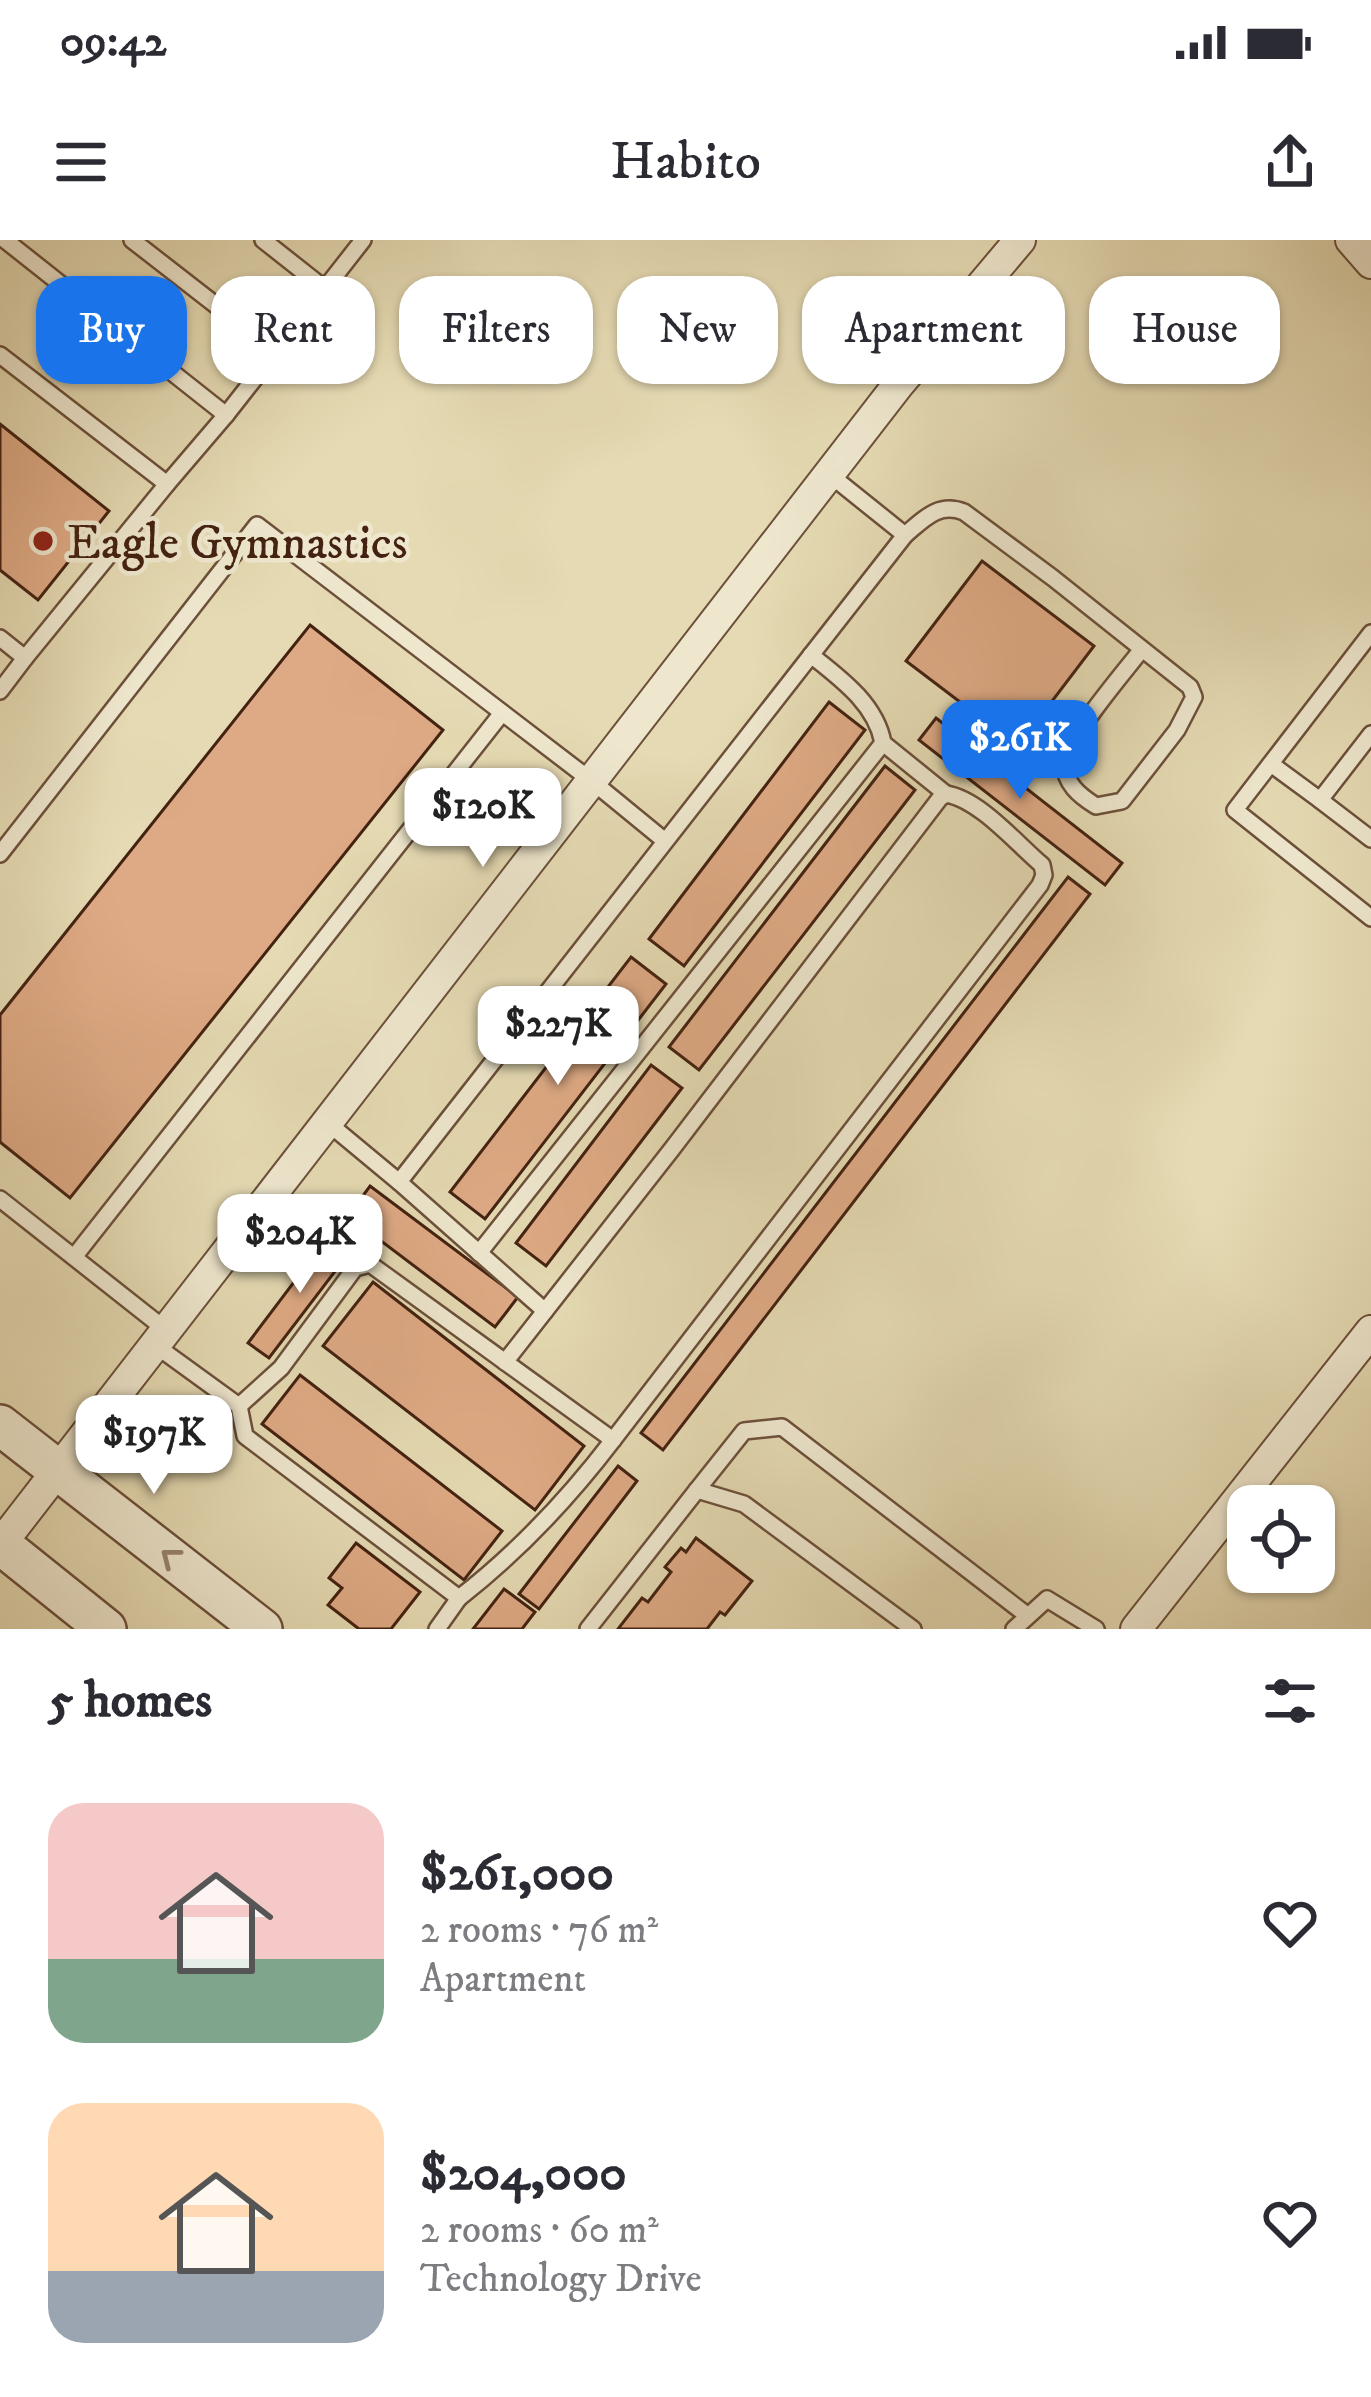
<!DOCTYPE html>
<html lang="en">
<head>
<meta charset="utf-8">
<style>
	:root { --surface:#fff; --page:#f7f7f7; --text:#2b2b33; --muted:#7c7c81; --accent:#1a73e8 }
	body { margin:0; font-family:"IM FELL DW Pica",serif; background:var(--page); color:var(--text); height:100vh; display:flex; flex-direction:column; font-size:45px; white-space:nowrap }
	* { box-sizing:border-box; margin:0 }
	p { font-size:39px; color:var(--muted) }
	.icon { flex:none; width:66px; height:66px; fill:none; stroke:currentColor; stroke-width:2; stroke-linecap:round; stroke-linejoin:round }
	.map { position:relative; height:1389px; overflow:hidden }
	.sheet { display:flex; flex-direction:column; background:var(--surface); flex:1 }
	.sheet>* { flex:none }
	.top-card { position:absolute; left:36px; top:36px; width:1299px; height:108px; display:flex; gap:24px }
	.fabs { position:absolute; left:1227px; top:1245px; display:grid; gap:24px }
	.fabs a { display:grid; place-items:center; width:108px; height:108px; border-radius:24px; background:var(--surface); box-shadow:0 3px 9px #0004; font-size:60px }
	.price { position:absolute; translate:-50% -102px; padding:0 27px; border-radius:24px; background:#fff; color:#222; font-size:39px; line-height:78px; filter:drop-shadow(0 3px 6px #0008) }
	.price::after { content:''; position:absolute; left:50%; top:72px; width:36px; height:27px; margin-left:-18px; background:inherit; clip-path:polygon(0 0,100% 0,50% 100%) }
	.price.active { background:var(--accent); color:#fff }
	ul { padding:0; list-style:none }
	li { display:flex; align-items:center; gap:36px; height:300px; padding:0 48px }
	li span { display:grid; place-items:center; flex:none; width:336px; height:240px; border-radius:36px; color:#555 }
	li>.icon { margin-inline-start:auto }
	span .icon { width:144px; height:144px; fill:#fffc; stroke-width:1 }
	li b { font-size:51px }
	h2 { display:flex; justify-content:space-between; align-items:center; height:144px; padding:0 48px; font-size:51px }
	.chip { padding:0 42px; border-radius:36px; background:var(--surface); box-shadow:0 3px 9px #0004; font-size:42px; line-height:108px }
	.chip.active { background:var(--accent); color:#fff }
	.status { display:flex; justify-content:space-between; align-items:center; height:84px; padding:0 60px; background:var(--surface); direction:ltr }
	.status svg { height:33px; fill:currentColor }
	header { display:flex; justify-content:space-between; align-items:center; height:156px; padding:0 48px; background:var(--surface); font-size:54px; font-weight:600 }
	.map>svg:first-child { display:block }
	.building { fill:#deaa85; stroke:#421; stroke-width:3 }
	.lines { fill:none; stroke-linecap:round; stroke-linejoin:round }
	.service-casing { stroke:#6c503a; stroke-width:20 }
	.minor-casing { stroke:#6c503a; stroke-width:34 }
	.tertiary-casing { stroke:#6c503a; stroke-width:44 }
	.service { stroke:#eee7ce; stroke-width:15 }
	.minor { stroke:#eee7ce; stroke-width:30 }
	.tertiary { stroke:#eee7ce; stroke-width:39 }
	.oneway { stroke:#998470 }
	.poi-dot { fill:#8f2418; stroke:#eee7ce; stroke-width:4.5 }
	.labels { text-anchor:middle; stroke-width:9; stroke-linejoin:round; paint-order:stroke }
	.poi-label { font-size:48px; fill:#421; stroke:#eee7ce; text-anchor:start }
</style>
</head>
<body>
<div class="status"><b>09:42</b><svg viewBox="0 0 49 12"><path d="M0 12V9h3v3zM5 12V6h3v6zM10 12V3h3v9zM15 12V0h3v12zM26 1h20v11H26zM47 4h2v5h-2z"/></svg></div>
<header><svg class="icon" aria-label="menu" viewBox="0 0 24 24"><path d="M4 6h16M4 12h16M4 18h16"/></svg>Habito<svg class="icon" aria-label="share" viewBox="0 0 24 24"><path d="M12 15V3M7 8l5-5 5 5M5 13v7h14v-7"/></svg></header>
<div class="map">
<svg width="1371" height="1389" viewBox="0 0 1371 1389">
	<rect width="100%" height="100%" fill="#e5dab3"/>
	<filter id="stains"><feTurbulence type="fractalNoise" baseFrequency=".00167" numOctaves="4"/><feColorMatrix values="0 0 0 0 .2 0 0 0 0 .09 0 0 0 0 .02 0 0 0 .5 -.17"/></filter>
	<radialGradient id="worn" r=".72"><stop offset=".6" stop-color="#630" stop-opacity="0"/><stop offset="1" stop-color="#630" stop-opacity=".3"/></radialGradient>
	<g class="building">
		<path d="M0,184l109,87 -71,89 -38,-30z"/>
		<path d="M982,321l112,85 -76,100 -112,-85z"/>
		<path d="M310,385l133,105 -373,468 -70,-56v-127z"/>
		<path d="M829,462l36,28 -181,236 -35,-27z"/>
		<path d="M936,478l186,145 -17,22 -186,-145z"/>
		<path d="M885,526l30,24 -216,280 -30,-23z"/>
		<path d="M1068,637l22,17 -427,556 -22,-17z"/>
		<path d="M631,717l35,27 -181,235 -35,-27z"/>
		<path d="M651,825l31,23 -136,178 -30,-23z"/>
		<path d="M370,946l148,111 -23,30 -147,-111z"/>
		<path d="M331,993l21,16 -83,109 -21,-15z"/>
		<path d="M373,1042l211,164 -49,64 -212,-164z"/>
		<path d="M300,1135l202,156 -38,49 -202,-156z"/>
		<path d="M618,1226l19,15 -98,128 -20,-15z"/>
		<path d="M696,1298l56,43 -27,34 -5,-3 -13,17h-89l24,-31 6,4 23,-30 -6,-5 16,-19 5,4z"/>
		<path d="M356,1303l64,49 -29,37h-32l-31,-24 14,-17 -13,-10z"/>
		<path d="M504,1349l31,23 -13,17h-49z"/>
	</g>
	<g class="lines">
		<g class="service-casing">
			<g id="service">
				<path d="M5,0l221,175 137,-175"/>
				<path d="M132,0l144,112"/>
				<path d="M263,0l62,49"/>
				<path d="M0,115l167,129 59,-69"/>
				<path d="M905,295c19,-16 33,-33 59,-23l89,66 137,109 4,10 -17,33 -55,71 -26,5c-16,-10 -33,-23 -31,-45 3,-24 61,-91 77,-112"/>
				<path d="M1371,393l-136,177 136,108"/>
				<path d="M0,398l25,20 142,-174"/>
				<path d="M0,451l25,-33"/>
				<path d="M1371,494l-51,66 51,39"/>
				<path d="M883,503l63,51"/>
				<path d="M1271,524l49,36"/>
				<path d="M0,614l257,-329 336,257 72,59"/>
				<path d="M328,883l71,59 506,-647 -76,-61"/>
				<path d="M399,942l146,129"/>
				<path d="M0,959l166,131"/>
				<path d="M479,1013l404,-510c-7,-39 -43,-65 -72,-88"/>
				<path d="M74,1017l428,-544"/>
				<path d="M155,1105l84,61 6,30 214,162 -22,31"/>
				<path d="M505,1122l167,-213 268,-351 6,-4c33,5 70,49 96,71l2,10 -4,10 -427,555"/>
				<path d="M239,1166l42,-38 74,-100 15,-4 243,176c-45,59 -95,112 -154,158"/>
				<path d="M697,1250l47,-59 38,-4 246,189"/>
				<path d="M588,1389l109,-139 47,14 169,125"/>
				<path d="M1014,1389l33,-30 49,30"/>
			</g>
		</g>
		<g class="minor-casing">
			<g id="minor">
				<path d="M1351,0l20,23"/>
				<path d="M0,1305l898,-1160 122,-145"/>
				<path d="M1136,1389l235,-298"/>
			</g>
		</g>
		<g class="tertiary-casing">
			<g id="tertiary">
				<path d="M0,1185l262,204"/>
				<path d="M0,1304l106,85"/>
			</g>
		</g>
		<use href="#service" class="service"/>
		<use href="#minor" class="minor"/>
		<use href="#tertiary" class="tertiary"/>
	</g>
	<defs><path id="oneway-chevron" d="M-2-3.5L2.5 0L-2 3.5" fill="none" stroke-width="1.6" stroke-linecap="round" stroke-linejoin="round" transform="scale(3)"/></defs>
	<use class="oneway" href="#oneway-chevron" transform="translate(170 1317) rotate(-142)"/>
	<circle class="poi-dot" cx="43" cy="301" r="12"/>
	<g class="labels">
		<g class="poi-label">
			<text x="67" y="318">Eagle Gymnastics</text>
		</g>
	</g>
	<rect width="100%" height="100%" filter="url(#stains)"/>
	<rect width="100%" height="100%" fill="url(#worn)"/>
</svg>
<div class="fabs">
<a><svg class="icon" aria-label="locate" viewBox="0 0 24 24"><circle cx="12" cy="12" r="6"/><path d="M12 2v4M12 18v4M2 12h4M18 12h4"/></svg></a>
</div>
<b class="price active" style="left:1020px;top:562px">$261K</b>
<b class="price" style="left:483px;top:630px">$120K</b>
<b class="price" style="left:558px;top:848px">$227K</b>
<b class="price" style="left:300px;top:1056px">$204K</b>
<b class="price" style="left:154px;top:1257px">$197K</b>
<div class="top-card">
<a class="chip active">Buy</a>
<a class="chip">Rent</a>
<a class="chip">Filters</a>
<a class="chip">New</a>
<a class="chip">Apartment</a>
<a class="chip">House</a>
</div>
</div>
<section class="sheet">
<h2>5 homes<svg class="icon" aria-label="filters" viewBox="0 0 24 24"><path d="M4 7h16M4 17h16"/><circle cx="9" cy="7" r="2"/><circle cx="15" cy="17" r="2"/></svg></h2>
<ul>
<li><span style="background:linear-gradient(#f6c9c9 65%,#7fa58c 0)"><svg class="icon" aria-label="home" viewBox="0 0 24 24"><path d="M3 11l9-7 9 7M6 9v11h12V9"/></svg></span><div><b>$261,000</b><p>2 rooms · 76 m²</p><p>Apartment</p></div><svg class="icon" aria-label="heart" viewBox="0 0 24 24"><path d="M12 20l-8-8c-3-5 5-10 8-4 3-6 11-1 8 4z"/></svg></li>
<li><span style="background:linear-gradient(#ffd9b3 70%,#9aa5b1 0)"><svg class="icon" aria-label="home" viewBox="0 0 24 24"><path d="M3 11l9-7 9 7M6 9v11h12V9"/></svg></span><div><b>$204,000</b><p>2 rooms · 60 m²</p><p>Technology Drive</p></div><svg class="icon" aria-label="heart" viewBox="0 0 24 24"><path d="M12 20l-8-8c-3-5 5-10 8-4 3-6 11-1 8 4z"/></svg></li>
</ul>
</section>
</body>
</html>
